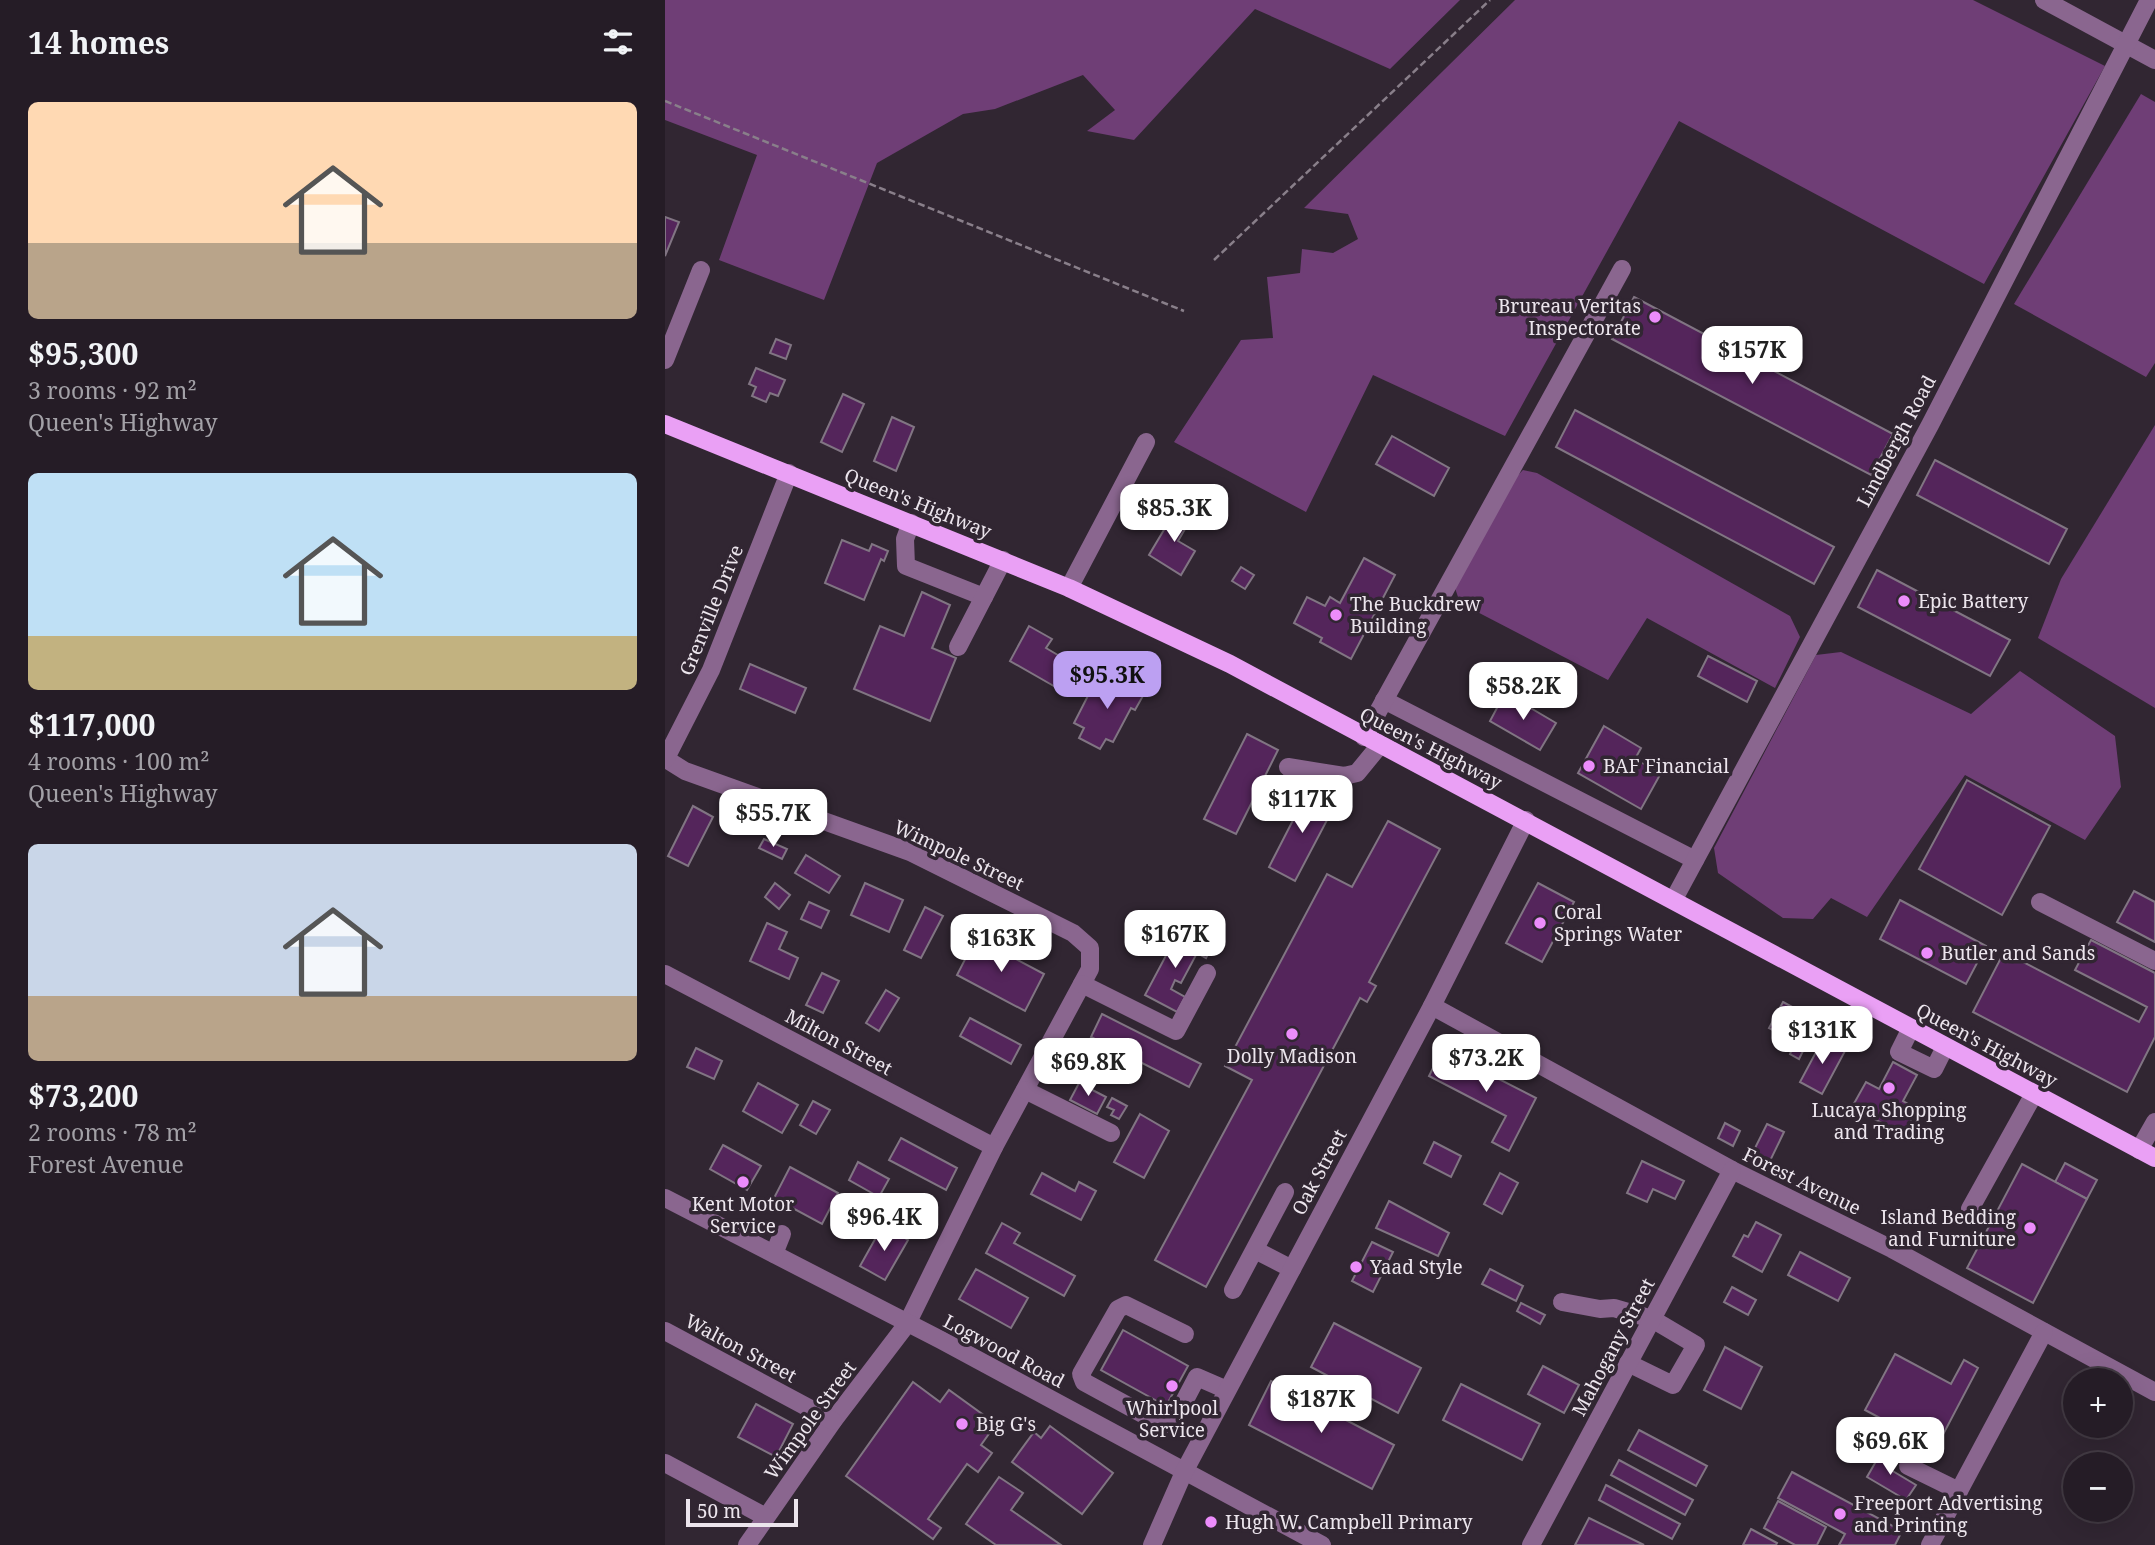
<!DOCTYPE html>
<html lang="en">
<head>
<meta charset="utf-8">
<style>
	:root { --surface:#251c26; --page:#312932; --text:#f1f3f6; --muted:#a3a1a7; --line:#423a43; --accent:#bca0f2 }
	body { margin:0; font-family:"Noto Serif",serif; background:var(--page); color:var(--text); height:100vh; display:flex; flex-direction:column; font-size:26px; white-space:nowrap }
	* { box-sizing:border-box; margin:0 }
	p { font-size:23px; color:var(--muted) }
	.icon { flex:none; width:38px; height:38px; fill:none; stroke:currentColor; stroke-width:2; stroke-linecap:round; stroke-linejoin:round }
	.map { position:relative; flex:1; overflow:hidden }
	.sheet { display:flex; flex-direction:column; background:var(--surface); width:665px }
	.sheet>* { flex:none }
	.controls { position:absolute; left:1398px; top:1368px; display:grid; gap:14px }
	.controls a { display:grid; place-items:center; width:70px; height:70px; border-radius:50%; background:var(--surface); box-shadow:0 7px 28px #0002,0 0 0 2px var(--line); font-size:35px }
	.scale { position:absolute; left:21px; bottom:18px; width:112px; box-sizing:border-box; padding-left:7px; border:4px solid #ece5ed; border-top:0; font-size:19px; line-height:24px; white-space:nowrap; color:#ece5ed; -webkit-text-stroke:5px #312632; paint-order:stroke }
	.price { position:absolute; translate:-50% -60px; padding:0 16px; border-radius:14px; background:#fff; color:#222; font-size:23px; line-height:46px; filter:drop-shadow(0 2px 4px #0008) }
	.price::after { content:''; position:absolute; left:50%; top:42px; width:21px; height:16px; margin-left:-10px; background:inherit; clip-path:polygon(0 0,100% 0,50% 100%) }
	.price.active { background:var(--accent); color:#111 }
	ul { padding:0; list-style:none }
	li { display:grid; align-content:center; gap:14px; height:371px; padding:0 28px }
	li span { display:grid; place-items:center; height:217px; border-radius:10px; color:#555 }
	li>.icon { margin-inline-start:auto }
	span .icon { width:126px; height:126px; fill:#fffc; stroke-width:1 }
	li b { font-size:30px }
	h2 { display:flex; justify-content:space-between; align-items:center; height:84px; padding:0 28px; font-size:30px }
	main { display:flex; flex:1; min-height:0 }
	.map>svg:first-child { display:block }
	.forest { fill:#6f3e76 }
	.building { fill:#54255b; stroke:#817583; stroke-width:2 }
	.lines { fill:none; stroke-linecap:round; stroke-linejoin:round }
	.path { stroke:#897f8a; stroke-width:2.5; stroke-dasharray:7 3.5; stroke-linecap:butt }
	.minor { stroke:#8a668f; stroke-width:18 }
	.major { stroke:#eaa0f5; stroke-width:18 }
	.poi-dot { fill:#ec8cfb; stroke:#312632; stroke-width:2.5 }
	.labels { text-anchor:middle; stroke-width:7; stroke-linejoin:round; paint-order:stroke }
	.poi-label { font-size:19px; fill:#ece5ed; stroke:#312632; text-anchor:start }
	.street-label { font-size:19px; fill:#ece5ed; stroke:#312632 }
</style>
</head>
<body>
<main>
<section class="sheet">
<h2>14 homes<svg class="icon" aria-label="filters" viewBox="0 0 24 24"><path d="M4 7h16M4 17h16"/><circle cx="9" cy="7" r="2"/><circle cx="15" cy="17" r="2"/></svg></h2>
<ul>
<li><span style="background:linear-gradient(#ffd9b3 65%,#b9a48a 0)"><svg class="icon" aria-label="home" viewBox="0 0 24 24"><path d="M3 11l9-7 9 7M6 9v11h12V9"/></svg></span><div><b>$95,300</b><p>3 rooms · 92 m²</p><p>Queen's Highway</p></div></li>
<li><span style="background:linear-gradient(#bfe0f5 75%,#c2b280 0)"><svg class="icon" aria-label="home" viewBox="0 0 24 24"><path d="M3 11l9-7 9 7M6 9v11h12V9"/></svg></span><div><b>$117,000</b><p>4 rooms · 100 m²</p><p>Queen's Highway</p></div></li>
<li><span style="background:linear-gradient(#c9d6e8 70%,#b9a48a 0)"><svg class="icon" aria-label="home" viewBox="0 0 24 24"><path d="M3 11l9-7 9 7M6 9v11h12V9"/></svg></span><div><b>$73,200</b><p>2 rooms · 78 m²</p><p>Forest Avenue</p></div></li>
</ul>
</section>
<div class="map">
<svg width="1490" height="1545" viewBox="0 0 1490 1545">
	<rect width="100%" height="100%" fill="#312632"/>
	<g class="forest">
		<path d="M0,0h795l-70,69 -135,-60 -121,131 -47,-9 28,-21 -32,-35 -88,34 -32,5 -86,49 -53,137 -105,-40 38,-105 -92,-35z"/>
		<path d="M850,0h458l132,66 -121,218 -305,-163 -174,315 -132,-61 -67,137 -132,-70 67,-102 32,-2 -6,-61 33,-4 2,-24 31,4 25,-14 -10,-25 -44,-6z"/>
		<path d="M1476,94l14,8v261l-9,14 -132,-73z"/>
		<path d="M1490,425v283l-117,-70 23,-59z"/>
		<path d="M858,470l14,3 253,143 10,21 -25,51 -128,-70 -39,62 -148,-77 -5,-15 56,-106z"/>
		<path d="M1176,652l130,62 49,-43 95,65 6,51 -36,53 -120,-65 -98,142 -36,-19 -18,21 -30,-1 -65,-45 -4,-25 102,-193z"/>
	</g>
	<g class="building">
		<path d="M0,217l14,5 -14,34z"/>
		<path d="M969,297l259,137 -22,41 -259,-136z"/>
		<path d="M111,339l15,6 -5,14 -16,-6z"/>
		<path d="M91,368l29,12 -7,16 -8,-3 -4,9 -14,-6 4,-9 -7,-3z"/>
		<path d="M178,394l21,10 -22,48 -21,-10z"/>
		<path d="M910,410l259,137 -20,37 -258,-137z"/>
		<path d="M227,417l22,10 -18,44 -22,-10z"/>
		<path d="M727,436l57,32 -15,28 -58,-32z"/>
		<path d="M1270,460l132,69 -18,35 -132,-69z"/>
		<path d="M512,508l15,9 -14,24 17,10 -14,24 -32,-20z"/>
		<path d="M177,540l27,11 3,-7 16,7 -4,10 -3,-2 -17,41 -39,-17z"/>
		<path d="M699,558l31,17 -44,84 -31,-17 2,-4 -28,-15 13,-26 18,9 5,-9 10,6z"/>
		<path d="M576,567l13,8 -9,14 -13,-8z"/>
		<path d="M1212,570l133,70 -20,36 -132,-69z"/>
		<path d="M257,592l28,13 -18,43 24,10 -26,63 -76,-32 26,-63 24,10z"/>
		<path d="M364,626l23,13 -6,9 27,16 -14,25 -49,-28z"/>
		<path d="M1043,656l49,25 -10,21 -49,-26z"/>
		<path d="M85,664l56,24 -11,25 -55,-24z"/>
		<path d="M444,675l35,19 -9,16 -4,-2 -18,34 -7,-3 -6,10 -21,-11 5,-10 -10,-5 19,-37 8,5z"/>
		<path d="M840,693l51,30 -16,27 -50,-29z"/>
		<path d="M939,726l37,22 -6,11 26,14 -20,36 -63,-36z"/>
		<path d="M582,734l31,16 -42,84 -32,-15z"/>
		<path d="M1302,780l83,46 -48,89 -83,-46z"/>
		<path d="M644,789l27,14 -41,78 -26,-14z"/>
		<path d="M28,806l20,11 -25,49 -20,-10z"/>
		<path d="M723,821l52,28 -71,133 7,4 -9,16 -7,-4 -154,289 -51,-27 97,-180 -27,-14 102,-192 25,13z"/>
		<path d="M99,839l23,10 -5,10 -23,-11z"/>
		<path d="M141,855l34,21 -11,17 -34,-20z"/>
		<path d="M110,883l15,12 -11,14 -14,-12z"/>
		<path d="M200,883l38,17 -14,32 -38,-17z"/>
		<path d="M873,883l36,19 -32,60 -36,-19z"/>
		<path d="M1469,891l21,11v40l-38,-20z"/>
		<path d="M1235,900l86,46 -20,38 -86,-45z"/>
		<path d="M144,902l20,9 -8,17 -20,-9z"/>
		<path d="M260,907l18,9 -22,42 -17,-8z"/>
		<path d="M102,923l20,9 -8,17 19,9 -9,21 -39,-18z"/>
		<path d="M514,931l32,17 -5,10 -9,-5 -16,30 -6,-3 -4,9 14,8 -8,15 -32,-17z"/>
		<path d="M311,938l68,36 -19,37 -68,-36z"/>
		<path d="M1426,940l64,33v64l-28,55 -154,-80 31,-60 135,70 8,-15 -72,-37z"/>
		<path d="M157,973l17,8 -16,32 -17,-8z"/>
		<path d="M221,990l13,8 -20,33 -13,-8z"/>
		<path d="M1118,1002l35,19 -19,38 -9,-5 5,-12 -26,-14z"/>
		<path d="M437,1014l99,50 -12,23 -98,-50z"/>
		<path d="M305,1018l51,27 -10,19 -51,-28z"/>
		<path d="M1158,1039l22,12 -23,43 -22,-12z"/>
		<path d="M31,1048l26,13 -8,18 -27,-12z"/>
		<path d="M777,1050l94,48 -27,53 -17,-9 14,-26 -77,-40z"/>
		<path d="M1228,1062l24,13 -14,26 14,8 -13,26 -52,-28 14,-25 13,7z"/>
		<path d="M93,1083l40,22 -16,28 -39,-22z"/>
		<path d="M414,1083l27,14 -9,17 -27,-14z"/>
		<path d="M447,1098l15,8 -8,13 -8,-4 3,-5 -7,-3z"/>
		<path d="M148,1101l17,9 -14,24 -16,-9z"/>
		<path d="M475,1114l29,17 -25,47 -30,-16z"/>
		<path d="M1060,1123l15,8 -7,15 -15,-8z"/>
		<path d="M1102,1124l17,8 -16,33 -17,-9z"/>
		<path d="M236,1138l56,30 -11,22 -57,-30z"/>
		<path d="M769,1142l27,14 -10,21 -27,-14z"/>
		<path d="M58,1145l38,21 -14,24 -37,-21z"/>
		<path d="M977,1161l42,20 -9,18 -22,-10 -6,13 -20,-9z"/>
		<path d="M193,1162l31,17 -10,18 -30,-17z"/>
		<path d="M1400,1163l32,17 -10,19 -32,-17z"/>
		<path d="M1357,1164l65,35 -54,104 -66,-35z"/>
		<path d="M125,1167l48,26 -16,31 -48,-26z"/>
		<path d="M377,1173l33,18 4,-9 17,9 -15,29 -50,-26z"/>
		<path d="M835,1173l18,10 -16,31 -18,-10z"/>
		<path d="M724,1201l60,32 -11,23 -62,-28z"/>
		<path d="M1091,1222l25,13 -19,37 -29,-16 11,-21 4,2z"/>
		<path d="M337,1223l18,10 -6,10 61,33 -11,20 -78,-43z"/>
		<path d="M218,1225l25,15 -23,40 -25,-14z"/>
		<path d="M707,1242l21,10 -20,40 -21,-11z"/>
		<path d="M1135,1252l50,26 -12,23 -50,-26z"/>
		<path d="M311,1269l52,29 -17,30 -52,-29z"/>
		<path d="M825,1269l33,17 -7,15 -34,-17z"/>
		<path d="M1067,1287l24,13 -8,15 -24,-13z"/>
		<path d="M856,1303l24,12 -5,9 -23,-13z"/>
		<path d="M669,1323l87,45 -23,45 -87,-46z"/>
		<path d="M458,1330l65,36 -22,40 -65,-36z"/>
		<path d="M1060,1347l37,20 -21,42 -37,-19z"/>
		<path d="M1230,1354l56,30 13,-24 14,8 -42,80 -71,-38z"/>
		<path d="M878,1366l36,19 -15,28 -36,-19z"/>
		<path d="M606,1381l123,64 -22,44 -123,-64z"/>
		<path d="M248,1382l27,20 9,-12 47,34 -15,21 11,8 -14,19 -11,-8 -39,55 13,9 -8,11 -87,-63z"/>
		<path d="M796,1384l79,40 -18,36 -79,-40z"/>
		<path d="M91,1404l37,20 -17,33 -38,-20z"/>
		<path d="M385,1426l63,47 -31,41 -70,-52 22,-30 7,6z"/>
		<path d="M974,1430l68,36 -11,20 -68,-36z"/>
		<path d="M1217,1451l16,9 -7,10 25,15 -10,15 -39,-23z"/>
		<path d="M954,1460l74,40 -8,15 -74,-40z"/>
		<path d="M1127,1472l110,59 -7,14h-56l6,-11 -67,-36z"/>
		<path d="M334,1477l24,16 -12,17 50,35h-65l-30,-21z"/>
		<path d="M941,1485l74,39 -8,15 -73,-39z"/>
		<path d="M1113,1501l48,26 -9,18h-22l-31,-17z"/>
		<path d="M924,1518l55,27h-69z"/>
		<path d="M1086,1529l26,14 -1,2h-33z"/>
	</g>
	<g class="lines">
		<g class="path">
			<path d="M0,101l519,210"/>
			<path d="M549,260l276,-260"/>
		</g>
		<g class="minor">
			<path d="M1379,0l111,60"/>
			<path d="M0,360l36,-90"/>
			<path d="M246,523l-6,16 1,27 78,31"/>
			<path d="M404,588l77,-146"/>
			<path d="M293,647l45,-87"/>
			<path d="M719,700l311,160"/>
			<path d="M699,737l258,-468"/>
			<path d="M1,759l19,12 225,81 163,81 17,15v21l-96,178 -87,177 -74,97 -86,124"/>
			<path d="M0,760l46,-90 78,-197"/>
			<path d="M623,767l56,9 13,-3 23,-28"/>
			<path d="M1009,899l256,-474 219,-425"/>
			<path d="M1375,902l115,59"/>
			<path d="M0,974l329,173"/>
			<path d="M417,984l94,47 31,-58"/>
			<path d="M767,1006l300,164 160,79 263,143"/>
			<path d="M1246,1028l-12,24 35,17 11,-22"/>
			<path d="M360,1090l86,43"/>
			<path d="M1474,1150l16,-28"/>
			<path d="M0,1198l276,142 381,205"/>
			<path d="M1305,1209l64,-115"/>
			<path d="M592,1251l35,18"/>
			<path d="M109,1254l8,-20"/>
			<path d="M568,1290l52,-98"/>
			<path d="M897,1302l38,7 14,-1 38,11 44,26 -23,40 -45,-22"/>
			<path d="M0,1331l168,90"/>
			<path d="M520,1334l-59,-29 -8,4 -37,65 3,8 79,43 12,-6 22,-42 30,13"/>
			<path d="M0,1463l101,54"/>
			<path d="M1243,1466l51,25"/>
			<path d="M487,1545l32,-73 248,-466 94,-186"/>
			<path d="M866,1545l201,-375"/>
			<path d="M1265,1545l114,-213"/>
		</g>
		<path class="major" d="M0,424l404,164 161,76 925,494"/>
	</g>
	<g class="poi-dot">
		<circle cx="990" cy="317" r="7"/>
		<circle cx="1239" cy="601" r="7"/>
		<circle cx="671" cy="615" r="7"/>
		<circle cx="924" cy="766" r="7"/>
		<circle cx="875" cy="923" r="7"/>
		<circle cx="1262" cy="953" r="7"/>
		<circle cx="627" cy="1034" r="7"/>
		<circle cx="1224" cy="1088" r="7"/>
		<circle cx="78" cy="1182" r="7"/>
		<circle cx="1365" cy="1228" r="7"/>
		<circle cx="691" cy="1267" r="7"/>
		<circle cx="507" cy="1386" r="7"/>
		<circle cx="297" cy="1424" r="7"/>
		<circle cx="1175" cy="1514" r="7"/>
		<circle cx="546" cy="1522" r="7"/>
	</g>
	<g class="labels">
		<g class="poi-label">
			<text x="976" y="313" text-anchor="end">Brureau Veritas<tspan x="976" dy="22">Inspectorate</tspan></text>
			<text x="1253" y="608">Epic Battery</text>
			<text x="685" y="611">The Buckdrew<tspan x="685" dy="22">Building</tspan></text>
			<text x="938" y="773">BAF Financial</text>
			<text x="889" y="919">Coral<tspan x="889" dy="22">Springs Water</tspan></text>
			<text x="1276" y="960">Butler and Sands</text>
			<text x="627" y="1063" text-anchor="middle">Dolly Madison</text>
			<text x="1224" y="1117" text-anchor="middle">Lucaya Shopping<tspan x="1224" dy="22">and Trading</tspan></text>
			<text x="78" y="1211" text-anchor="middle">Kent Motor<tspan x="78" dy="22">Service</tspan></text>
			<text x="1351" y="1224" text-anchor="end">Island Bedding<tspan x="1351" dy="22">and Furniture</tspan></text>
			<text x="705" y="1274">Yaad Style</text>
			<text x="507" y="1415" text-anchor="middle">Whirlpool<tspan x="507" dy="22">Service</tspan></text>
			<text x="311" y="1431">Big G's</text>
			<text x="1189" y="1510">Freeport Advertising<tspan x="1189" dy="22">and Printing</tspan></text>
			<text x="560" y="1529">Hugh W. Campbell Primary</text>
		</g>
		<g class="street-label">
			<text transform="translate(1231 441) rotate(-62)" y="7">Lindbergh Road</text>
			<text transform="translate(253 503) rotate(22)" y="7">Queen's Highway</text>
			<text transform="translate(46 610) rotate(-68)" y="7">Grenville Drive</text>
			<text transform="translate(766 748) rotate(27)" y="7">Queen's Highway</text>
			<text transform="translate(294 855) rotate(25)" y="7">Wimpole Street</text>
			<text transform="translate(174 1042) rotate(28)" y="7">Milton Street</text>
			<text transform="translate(1322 1045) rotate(28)" y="7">Queen's Highway</text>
			<text transform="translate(654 1172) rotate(-62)" y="7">Oak Street</text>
			<text transform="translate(1137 1181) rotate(26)" y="7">Forest Avenue</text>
			<text transform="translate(948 1347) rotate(-62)" y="7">Mahogany Street</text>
			<text transform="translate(76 1348) rotate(28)" y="7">Walton Street</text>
			<text transform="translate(339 1351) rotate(28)" y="7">Logwood Road</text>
			<text transform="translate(145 1420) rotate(-54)" y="7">Wimpole Street</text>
		</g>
	</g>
</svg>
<div class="controls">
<a>+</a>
<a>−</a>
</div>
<div class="scale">50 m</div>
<b class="price" style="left:1087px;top:386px">$157K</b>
<b class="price" style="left:509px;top:544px">$85.3K</b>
<b class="price active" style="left:442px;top:711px">$95.3K</b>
<b class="price" style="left:858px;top:722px">$58.2K</b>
<b class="price" style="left:637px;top:835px">$117K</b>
<b class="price" style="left:108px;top:849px">$55.7K</b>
<b class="price" style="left:510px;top:970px">$167K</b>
<b class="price" style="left:336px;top:974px">$163K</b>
<b class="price" style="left:1157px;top:1066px">$131K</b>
<b class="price" style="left:821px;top:1094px">$73.2K</b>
<b class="price" style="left:423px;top:1098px">$69.8K</b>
<b class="price" style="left:219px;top:1253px">$96.4K</b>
<b class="price" style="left:656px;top:1435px">$187K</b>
<b class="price" style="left:1225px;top:1477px">$69.6K</b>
</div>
</main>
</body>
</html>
